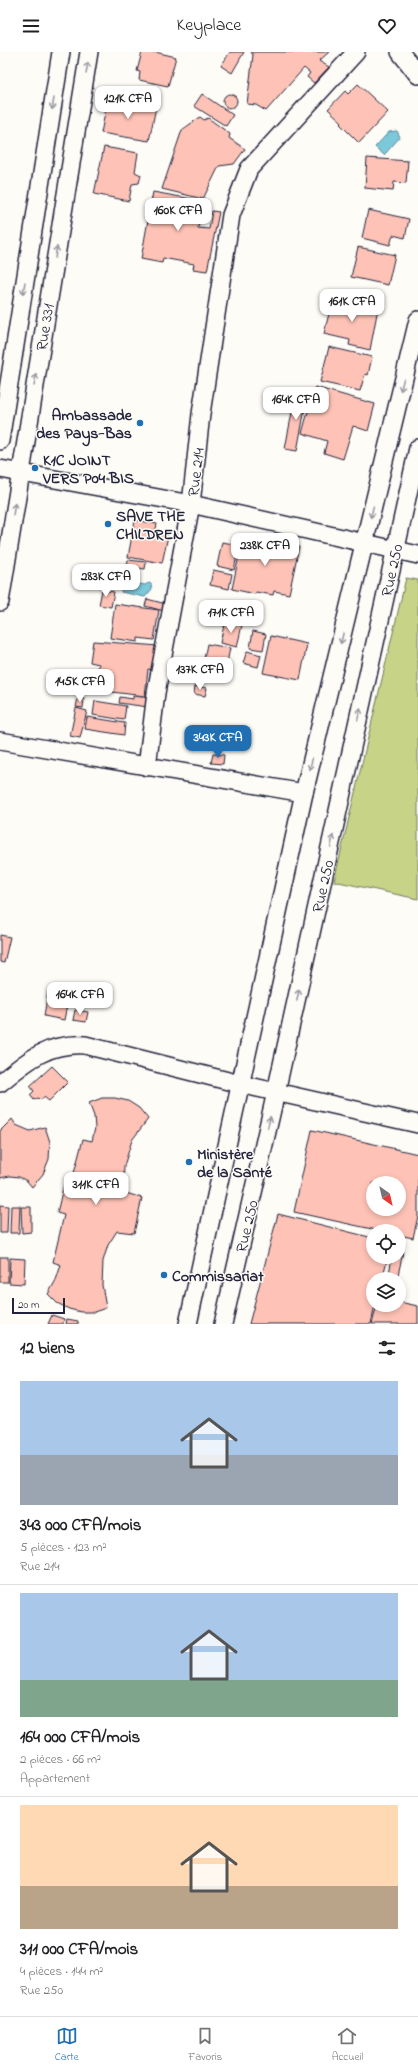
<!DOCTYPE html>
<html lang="fr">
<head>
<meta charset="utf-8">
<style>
	:root { --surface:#fff; --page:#f2f2f2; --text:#202124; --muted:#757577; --line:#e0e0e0; --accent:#1f6fb2 }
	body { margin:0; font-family:"Indie Flower",sans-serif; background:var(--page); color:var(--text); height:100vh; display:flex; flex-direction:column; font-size:15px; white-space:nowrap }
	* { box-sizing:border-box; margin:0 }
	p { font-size:13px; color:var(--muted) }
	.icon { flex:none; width:22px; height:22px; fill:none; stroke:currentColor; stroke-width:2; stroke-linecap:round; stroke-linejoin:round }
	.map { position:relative; height:1272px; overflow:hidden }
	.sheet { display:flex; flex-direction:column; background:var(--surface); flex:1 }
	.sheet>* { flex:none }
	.needle { width:26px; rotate:146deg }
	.buttons { position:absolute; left:366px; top:1124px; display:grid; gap:8px }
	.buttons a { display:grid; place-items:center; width:40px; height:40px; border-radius:50%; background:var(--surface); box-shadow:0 2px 6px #0003; font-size:20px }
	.scale { position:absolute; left:12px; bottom:10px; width:53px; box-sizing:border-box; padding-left:4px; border:2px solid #22223b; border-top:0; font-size:11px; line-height:14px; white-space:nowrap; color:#22223b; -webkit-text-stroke:3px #fdfcf7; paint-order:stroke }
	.price { position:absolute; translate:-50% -34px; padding:0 9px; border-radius:8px; background:#fff; color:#222; font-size:13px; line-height:26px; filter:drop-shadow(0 1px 2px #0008) }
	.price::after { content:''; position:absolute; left:50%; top:24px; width:12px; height:9px; margin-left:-6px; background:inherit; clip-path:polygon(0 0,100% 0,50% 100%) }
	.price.selected { background:var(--accent); color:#fff }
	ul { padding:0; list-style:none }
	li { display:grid; align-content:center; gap:8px; height:212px; padding:0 20px }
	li+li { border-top:1px solid var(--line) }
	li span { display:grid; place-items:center; height:124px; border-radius:0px; color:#555 }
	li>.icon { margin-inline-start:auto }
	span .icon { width:72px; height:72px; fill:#fffc; stroke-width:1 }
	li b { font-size:17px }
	h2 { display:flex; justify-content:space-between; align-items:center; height:48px; padding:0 20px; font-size:17px }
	header { display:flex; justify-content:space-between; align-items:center; height:52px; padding:0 20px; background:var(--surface); font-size:18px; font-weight:600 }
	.tab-bar { display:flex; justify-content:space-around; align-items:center; height:56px; border-top:1px solid var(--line); background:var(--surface); font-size:11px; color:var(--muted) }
	.tab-bar a { display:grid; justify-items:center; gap:2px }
	.tab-bar .selected { color:var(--accent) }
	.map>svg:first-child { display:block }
	.green { fill:#c7d386; stroke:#747a60 }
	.water { fill:#7cc9da; stroke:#58869a }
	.building { fill:#fec3b6; stroke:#22223b; fill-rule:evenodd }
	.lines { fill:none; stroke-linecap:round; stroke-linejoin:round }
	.minor-casing { stroke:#22223b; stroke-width:20 }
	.minor { stroke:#fdfcf7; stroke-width:17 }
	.oneway { stroke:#9a9aa2 }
	.poi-dot { fill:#1f6fb2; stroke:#fdfcf7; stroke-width:1.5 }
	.labels { text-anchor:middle; stroke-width:3; stroke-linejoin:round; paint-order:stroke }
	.street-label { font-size:16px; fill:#22223b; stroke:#fdfcf7 }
	.poi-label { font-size:16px; font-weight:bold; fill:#22223b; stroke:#fdfcf7; text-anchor:start }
</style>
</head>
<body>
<header><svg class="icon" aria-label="menu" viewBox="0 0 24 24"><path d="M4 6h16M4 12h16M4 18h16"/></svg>Keyplace<svg class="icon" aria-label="heart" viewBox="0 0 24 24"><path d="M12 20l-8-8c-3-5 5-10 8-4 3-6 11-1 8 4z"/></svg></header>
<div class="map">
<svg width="418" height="1272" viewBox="0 0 418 1272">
	<rect width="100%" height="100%" fill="#fdfcf7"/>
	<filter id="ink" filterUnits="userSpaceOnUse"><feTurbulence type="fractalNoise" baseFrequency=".025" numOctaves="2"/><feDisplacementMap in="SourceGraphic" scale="8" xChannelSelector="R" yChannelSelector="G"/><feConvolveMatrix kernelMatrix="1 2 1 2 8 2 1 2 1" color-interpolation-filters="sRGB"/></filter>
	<g filter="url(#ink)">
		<path class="green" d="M406,526l12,2v319l-84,-18z"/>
		<g class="water">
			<path d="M397,79l3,6 -16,18 -9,-8 14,-15z"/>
			<path d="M123,529l22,4 4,-2 2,1 1,5 -7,8 -24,-5z"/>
		</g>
		<g class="building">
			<path d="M142,0h13l21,5 -8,29 -29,-6 1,-8 -3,-1z"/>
			<path d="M230,0h14l-12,21 -11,-7z"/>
			<path d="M251,0h78l-10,9 10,6 -15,16 -7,-6 3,-4 -6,-5 -38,43 -10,-6 -9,-1 6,-49z"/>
			<path d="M358,32l30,28 -29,31 -19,-19 2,-2 -14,-13 17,-18 3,3z"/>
			<circle cx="230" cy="49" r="7"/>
			<path d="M202,42l31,21 -7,11 -32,-20z"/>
			<path d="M108,46l48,9 -7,34 -48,-8z"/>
			<path d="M200,65l4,3 4,-2 22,16 -1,4 16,11 -11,15 -15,2 -16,33 -41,-10 20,-59z"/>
			<path d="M104,95l34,6 -3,19 6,3 -2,8 -7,1 -3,17 -35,-7z"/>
			<path d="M367,106l41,3 -2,22 -12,-1 -1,9 -28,-3z"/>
			<path d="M153,140l50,9 -5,27 11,1 3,-18 7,1 -12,59 -14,-2 1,-5 -31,-6 -1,5 -21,-4z"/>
			<path d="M368,158l41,9 -4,19 -12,-3 -3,10 -28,-7z"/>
			<path d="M358,195l37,8 -7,30 -37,-8z"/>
			<path d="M332,249l19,5 1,-4 26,6 -8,42 -21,-5 1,-5 -26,-6z"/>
			<path d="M329,295l43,10 -4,18 -3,-1 -5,17 -40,-9z"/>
			<path d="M315,335l60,17 -7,27 -15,-5 -10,33 -19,-6 3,-12 -25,-8z"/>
			<path d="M296,339l12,2 -11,58 -12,-2z"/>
			<path d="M135,468l22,4 -2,9 13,3 -6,27 -34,-6z"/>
			<path d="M243,484l56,11 -10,47 -15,-3 -1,4 -17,-3 -1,2 -23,-5z"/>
			<path d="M222,490l17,3 -5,25 -17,-4z"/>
			<path d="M128,508l18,2 -1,7 -18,-2z"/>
			<path d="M213,518l19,4 -3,15 -19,-4z"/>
			<path d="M102,538l12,2 -3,15 -12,-2z"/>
			<path d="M147,547l19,5 -2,7 -19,-5z"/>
			<path d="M115,552l44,6 -5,30 -16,-2v4l-28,-4z"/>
			<path d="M225,569l17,4 -5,22 -17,-4z"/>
			<path d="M253,579l13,3 -3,16 -13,-2z"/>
			<path d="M271,584l36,8 -7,36 -37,-7z"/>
			<path d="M93,589l66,5 -3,25 -8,-2 -3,27 -50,-6 4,-26 -9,-2z"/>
			<path d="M207,592l23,4 -3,15 -23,-4z"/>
			<path d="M247,599l14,4 -3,12 -15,-4z"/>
			<path d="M195,634l12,2 -2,8 -11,-2z"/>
			<path d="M133,644l16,2 -1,9 -29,-4 1,-6 13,2z"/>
			<path d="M78,646l6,1 -1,9 -7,-1z"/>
			<path d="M95,649l31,5 -2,14 -31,-5z"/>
			<path d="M76,656l11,3 -7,27 -10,-2z"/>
			<path d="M87,665l38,6 -1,12 -39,-6z"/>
			<path d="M213,702l11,1 -1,9 -12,-1z"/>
			<path d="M0,883l10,2 -6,26 -4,-1z"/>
			<path d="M48,939l21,4 -5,25 -20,-4z"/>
			<path d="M75,958l13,2 -2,10 -13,-2z"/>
			<path d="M52,1014l16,16 -19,19 -5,-4 -4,3 -2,-2 -4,2 -4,-5 4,-4 -4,-5z"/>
			<path d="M102,1046h13l13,3 11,7 9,11 -16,21 -8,26 -1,26 19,6 -8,35 -17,-2 -9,14 -5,16 -1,24 4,23 -12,4h-13l-12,-3 -12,-6 -9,-9 8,-14 5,-15 -8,-3 11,-47 -7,-2 8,-34 7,2 11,-42 9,2 3,-13 -1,-12 -5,-13z"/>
			<path d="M12,1067l4,6 14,6 15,-4 5,15 -1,17 -6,15 -11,13 -5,-6 -8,-4 -9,-1 -10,2v-47z"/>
			<path d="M312,1078l106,24v62l-5,22 -14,-3v-4h-18l-87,-19zM373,1131h26v26h-26z"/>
			<path d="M0,1153l8,1 -1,27h-7z"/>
			<path d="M11,1154h9l-1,27h-9z"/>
			<path d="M21,1155h10v25l-9,1z"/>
			<path d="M278,1162l95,24v19h15l-6,22h-9v26h2l-4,19h-122z"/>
			<path d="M399,1190l6,1 -7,32 -9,-1 3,-17h7z"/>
			<rect x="0" y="1205" width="8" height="25"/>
			<path d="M10,1206l15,1 -1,25 -15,-1z"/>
			<path d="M399,1250l19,4v18h-46l5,-19h22z"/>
			<path d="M52,1263l12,4 -1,5h-15z"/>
			<path d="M67,1267l11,2v3h-12z"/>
		</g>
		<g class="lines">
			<g class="minor-casing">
				<g id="minor">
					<path d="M400,0l18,23"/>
					<path d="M0,389l61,-389"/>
					<path d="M0,417l191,35 227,51"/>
					<path d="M0,550l89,-550"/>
					<path d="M0,689l304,52"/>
					<path d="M147,715l9,-74 35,-189 10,-90 30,-199 18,-46 107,-117"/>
					<path d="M0,1031c28,-23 47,-40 85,-38l155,39 178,40"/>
					<path d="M188,1272l116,-531 114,-473"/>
					<path d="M223,1272l53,-232 142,-644"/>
				</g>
			</g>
			<use href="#minor" class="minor"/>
		</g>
		<defs><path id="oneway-shaft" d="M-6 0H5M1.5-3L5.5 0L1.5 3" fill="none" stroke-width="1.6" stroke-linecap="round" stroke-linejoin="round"/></defs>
		<g class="oneway">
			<use href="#oneway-shaft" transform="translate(87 16) rotate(-81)"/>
			<use href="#oneway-shaft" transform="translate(53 52) rotate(99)"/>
			<use href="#oneway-shaft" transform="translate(56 200) rotate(-81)"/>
			<use href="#oneway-shaft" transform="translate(24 236) rotate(99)"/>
			<use href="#oneway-shaft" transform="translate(35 328) rotate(-81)"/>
			<use href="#oneway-shaft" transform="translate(402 333) rotate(104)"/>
			<use href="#oneway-shaft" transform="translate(14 457) rotate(-81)"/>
			<use href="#oneway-shaft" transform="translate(372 460) rotate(104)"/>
			<use href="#oneway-shaft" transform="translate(342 586) rotate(104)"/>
			<use href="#oneway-shaft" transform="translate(359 662) rotate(-78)"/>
			<use href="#oneway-shaft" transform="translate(311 712) rotate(104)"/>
			<use href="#oneway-shaft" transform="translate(332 789) rotate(-78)"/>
			<use href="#oneway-shaft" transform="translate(298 943) rotate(-78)"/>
			<use href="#oneway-shaft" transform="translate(269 1070) rotate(-77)"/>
		</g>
	</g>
	<g class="poi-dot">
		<circle cx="140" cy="371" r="4"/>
		<circle cx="35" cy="416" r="4"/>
		<circle cx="108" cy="472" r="4"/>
		<circle cx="189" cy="1110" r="4"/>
		<circle cx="164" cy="1223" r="4"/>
	</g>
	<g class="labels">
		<g class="street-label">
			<text transform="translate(44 275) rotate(-81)" y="6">Rue 331</text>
			<text transform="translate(195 420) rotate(-83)" y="6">Rue 214</text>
			<text transform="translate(391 518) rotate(-78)" y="6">Rue 250</text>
			<text transform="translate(322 834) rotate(-78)" y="6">Rue 250</text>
			<text transform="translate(246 1174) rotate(-77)" y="6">Rue 250</text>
		</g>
		<g class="poi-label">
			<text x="132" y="368" text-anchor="end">Ambassade<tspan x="132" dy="18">des Pays-Bas</tspan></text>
			<text x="43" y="413">K1C JOINT<tspan x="43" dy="18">VERS P04 BIS</tspan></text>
			<text x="116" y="469">SAVE THE<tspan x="116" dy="18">CHILDREN</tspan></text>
			<text x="197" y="1107">Ministère<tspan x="197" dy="18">de la Santé</tspan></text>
			<text x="172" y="1229">Commissariat</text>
		</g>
	</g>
</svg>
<div class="buttons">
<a><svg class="needle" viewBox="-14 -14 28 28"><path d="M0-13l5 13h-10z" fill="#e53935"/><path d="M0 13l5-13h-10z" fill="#757577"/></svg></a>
<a><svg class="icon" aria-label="locate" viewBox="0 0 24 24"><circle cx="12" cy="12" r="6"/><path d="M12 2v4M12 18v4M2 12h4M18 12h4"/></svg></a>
<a><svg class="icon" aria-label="layers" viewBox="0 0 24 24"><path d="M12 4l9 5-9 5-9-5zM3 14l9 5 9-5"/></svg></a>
</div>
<div class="scale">20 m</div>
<b class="price" style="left:128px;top:68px">121K CFA</b>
<b class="price" style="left:178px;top:180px">160K CFA</b>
<b class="price" style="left:352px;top:271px">161K CFA</b>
<b class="price" style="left:296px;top:369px">164K CFA</b>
<b class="price" style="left:265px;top:515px">238K CFA</b>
<b class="price" style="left:106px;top:546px">283K CFA</b>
<b class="price" style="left:231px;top:582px">171K CFA</b>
<b class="price" style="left:200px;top:639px">137K CFA</b>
<b class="price" style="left:80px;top:651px">145K CFA</b>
<b class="price selected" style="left:218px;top:707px">343K CFA</b>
<b class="price" style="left:80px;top:964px">164K CFA</b>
<b class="price" style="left:96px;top:1154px">311K CFA</b>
</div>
<section class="sheet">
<h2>12 biens<svg class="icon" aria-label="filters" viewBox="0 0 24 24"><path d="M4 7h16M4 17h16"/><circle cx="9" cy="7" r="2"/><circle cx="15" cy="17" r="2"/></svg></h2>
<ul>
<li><span style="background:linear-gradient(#a9c7e8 60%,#9aa5b1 0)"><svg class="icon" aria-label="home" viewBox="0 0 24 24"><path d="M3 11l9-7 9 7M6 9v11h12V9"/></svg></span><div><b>343 000 CFA/mois</b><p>5 pièces · 123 m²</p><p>Rue 214</p></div></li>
<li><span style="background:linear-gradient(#a9c7e8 70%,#7fa58c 0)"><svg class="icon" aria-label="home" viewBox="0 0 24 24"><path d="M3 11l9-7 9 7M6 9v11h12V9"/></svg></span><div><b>164 000 CFA/mois</b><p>2 pièces · 66 m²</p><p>Appartement</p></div></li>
<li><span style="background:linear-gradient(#ffd9b3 65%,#b9a48a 0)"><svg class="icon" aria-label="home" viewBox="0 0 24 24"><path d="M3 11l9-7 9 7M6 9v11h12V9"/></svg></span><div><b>311 000 CFA/mois</b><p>4 pièces · 144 m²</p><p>Rue 250</p></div></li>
</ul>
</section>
<nav class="tab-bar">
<a class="selected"><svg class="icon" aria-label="map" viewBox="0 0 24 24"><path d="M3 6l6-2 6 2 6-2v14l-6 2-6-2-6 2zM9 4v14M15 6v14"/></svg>Carte</a>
<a><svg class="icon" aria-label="saved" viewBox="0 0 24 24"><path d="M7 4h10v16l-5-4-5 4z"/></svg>Favoris</a>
<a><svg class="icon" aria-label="home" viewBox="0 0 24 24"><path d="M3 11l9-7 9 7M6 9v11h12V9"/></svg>Accueil</a>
</nav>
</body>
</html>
